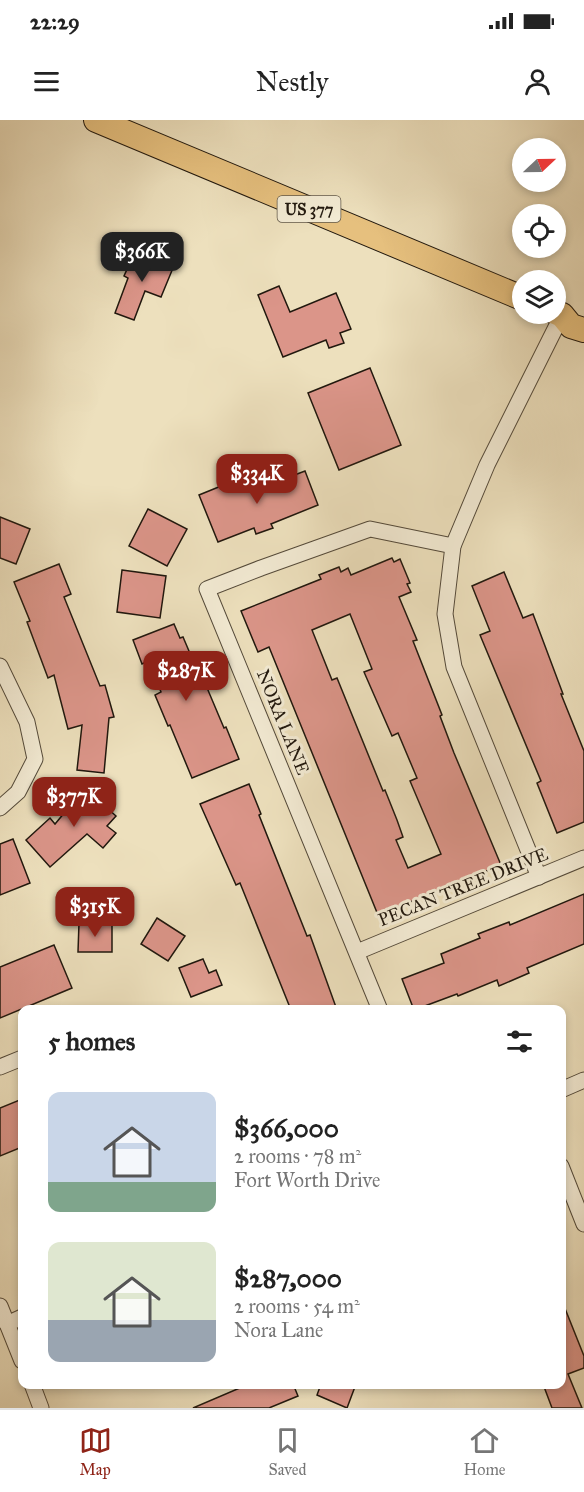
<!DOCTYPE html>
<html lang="en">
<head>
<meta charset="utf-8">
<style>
	:root { --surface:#fff; --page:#f2f2f2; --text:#222; --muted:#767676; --line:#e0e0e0; --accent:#8f2418 }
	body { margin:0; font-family:"IM FELL Great Primer",serif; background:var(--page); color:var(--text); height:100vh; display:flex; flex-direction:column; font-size:22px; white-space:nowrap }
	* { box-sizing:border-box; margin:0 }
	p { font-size:20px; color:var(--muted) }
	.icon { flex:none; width:33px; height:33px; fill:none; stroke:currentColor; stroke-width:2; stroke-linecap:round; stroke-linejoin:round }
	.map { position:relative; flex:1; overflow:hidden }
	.drawer { position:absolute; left:18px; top:885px; width:548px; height:384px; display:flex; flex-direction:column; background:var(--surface); border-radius:12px; box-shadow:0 3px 9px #0003 }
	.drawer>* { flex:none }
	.needle { width:39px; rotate:68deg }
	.fabs { position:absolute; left:512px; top:18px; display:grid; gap:12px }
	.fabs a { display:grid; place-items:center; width:54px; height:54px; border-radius:50%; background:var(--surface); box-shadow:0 3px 9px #0003; font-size:30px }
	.price { position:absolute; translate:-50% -51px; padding:0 14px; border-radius:12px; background:var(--accent); color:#fff; font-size:20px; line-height:39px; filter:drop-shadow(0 2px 3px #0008) }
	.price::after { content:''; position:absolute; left:50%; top:36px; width:18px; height:14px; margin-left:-9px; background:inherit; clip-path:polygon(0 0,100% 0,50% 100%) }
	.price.current { background:#222; color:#fff }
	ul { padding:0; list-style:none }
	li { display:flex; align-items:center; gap:18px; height:150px; padding:0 30px }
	li span { display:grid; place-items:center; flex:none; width:168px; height:120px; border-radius:12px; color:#555 }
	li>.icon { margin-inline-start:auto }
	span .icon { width:72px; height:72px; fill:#fffc; stroke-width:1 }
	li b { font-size:26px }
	h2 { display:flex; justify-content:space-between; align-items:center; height:72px; padding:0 30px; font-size:26px }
	.status { display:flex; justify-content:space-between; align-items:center; height:42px; padding:0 30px; background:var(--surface); direction:ltr }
	.status svg { height:16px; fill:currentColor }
	header { display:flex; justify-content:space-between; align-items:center; height:78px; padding:0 30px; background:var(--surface); font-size:27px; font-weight:600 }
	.menu { display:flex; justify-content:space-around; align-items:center; height:84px; border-top:2px solid var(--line); background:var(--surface); font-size:16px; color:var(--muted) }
	.menu a { display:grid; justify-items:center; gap:3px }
	.menu .current { color:var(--accent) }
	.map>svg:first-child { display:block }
	.building { fill:#db9589; stroke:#21180e; stroke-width:1.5; fill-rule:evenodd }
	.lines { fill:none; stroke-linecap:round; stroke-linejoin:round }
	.minor-casing { stroke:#544a3a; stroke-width:17 }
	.primary-casing { stroke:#21180e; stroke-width:26 }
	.minor { stroke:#f3ebd4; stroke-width:15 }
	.primary { stroke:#e6c07e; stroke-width:24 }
	.labels { text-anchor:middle; stroke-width:6; stroke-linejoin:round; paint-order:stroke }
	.shield { fill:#f3ebd4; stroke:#605749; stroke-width:1.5 }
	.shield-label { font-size:16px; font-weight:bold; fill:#21180e }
	.street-label { font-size:18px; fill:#21180e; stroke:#f3ebd4 }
</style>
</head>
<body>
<div class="status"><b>22:29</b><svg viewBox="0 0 49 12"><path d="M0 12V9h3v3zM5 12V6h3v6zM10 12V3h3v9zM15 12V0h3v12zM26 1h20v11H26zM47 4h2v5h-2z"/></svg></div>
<header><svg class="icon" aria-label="menu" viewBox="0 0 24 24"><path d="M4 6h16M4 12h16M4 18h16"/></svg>Nestly<svg class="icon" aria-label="person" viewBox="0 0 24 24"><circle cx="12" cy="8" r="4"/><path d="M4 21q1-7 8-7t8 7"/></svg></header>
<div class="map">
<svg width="584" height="1288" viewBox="0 0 584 1288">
	<rect width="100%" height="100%" fill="#ede0bd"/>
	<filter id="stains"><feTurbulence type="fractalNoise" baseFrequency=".00333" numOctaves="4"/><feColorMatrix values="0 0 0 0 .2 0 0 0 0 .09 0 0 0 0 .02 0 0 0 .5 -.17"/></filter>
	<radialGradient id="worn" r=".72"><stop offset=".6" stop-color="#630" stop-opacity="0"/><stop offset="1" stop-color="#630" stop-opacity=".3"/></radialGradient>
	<g class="building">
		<path d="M135,132l38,16 -12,29 -16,-6 -11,29 -19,-7 13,-35 -4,-2z"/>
		<path d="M279,166l11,26 46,-19 15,36 -11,4 4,10 -15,5 -3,-8 -43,17 -25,-62z"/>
		<path d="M370,248l31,77 -62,25 -31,-77z"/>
		<path d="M305,351l13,34 -47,19 2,4 -17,6 -2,-6 -36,14 -19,-47 27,-11 4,8 38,-15 3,7z"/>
		<path d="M148,389l39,20 -20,37 -38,-20z"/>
		<path d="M0,397l30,12 -14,35 -16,-6z"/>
		<path d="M392,438l2,4 6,-3 10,24 -3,1 4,8 -12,5 18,43 -4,1 29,74 -2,1 14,37 47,112 -123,50 -109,-268 -11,5 -17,-41 80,-32 -2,-4 20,-8 2,5 7,-4 3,7zM350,494l22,55 -8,3 28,64 6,-3 19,45 -7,3 31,73 -33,14 -12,-28 7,-3 -6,-17 -12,-30 -2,1 -46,-113 -5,2 -20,-50z"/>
		<path d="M59,444l12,30 -7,3 36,89 5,-1 9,32 -5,1 -5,55 -27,-3 5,-45 -14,4 -14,-54 -6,3 -21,-56 3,-1 -16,-39z"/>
		<path d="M122,450l44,6 -6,42 -43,-6z"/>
		<path d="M504,452l19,46 10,-4 30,80h-2l23,57v71l-27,11 -20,-50 4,-2 -61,-146 10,-4 -18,-45z"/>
		<path d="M174,504l6,14 3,-1 17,40 2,-1 22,52 2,-1 13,32 -47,19 -22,-53 -2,1 -13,-31 6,-3 -13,-31 -6,3 -9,-24z"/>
		<path d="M249,664l12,30 -2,1 48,121 3,-1 27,75h-46l-51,-127 -4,2 -36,-81z"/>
		<path d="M85,668l31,28 -9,10 9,7 -13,15 -16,-14 -37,33 -24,-27 24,-22 5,6z"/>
		<path d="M13,719l17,44 -30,12v-51z"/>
		<path d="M584,774v50l-57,24 2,5 -30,13 -2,-6 -39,16 -1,-2 -43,16 -12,-31 42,-16 -3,-9 39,-16 -2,-4 31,-12 1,3z"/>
		<path d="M157,798l28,18 -17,25 -27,-17z"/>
		<path d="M79,803h33v29h-34z"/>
		<path d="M54,825l18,43 -72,30v-51z"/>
		<path d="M203,839l6,14 7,-3 6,15 -31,12 -12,-29z"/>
		<path d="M22,979v48l-22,9v-48z"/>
		<path d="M562,1181l22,55v12l-16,6 14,34h-30l-9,-24h18z"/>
		<path d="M249,1264h44l5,12 -29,12h-76z"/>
		<path d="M321,1264h35l-9,24 -30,-13z"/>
	</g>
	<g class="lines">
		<g class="minor-casing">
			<g id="minor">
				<path d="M0,546l27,56 8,37 -17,33 -18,16"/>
				<path d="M539,757l-85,-210 -9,-53 8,-68 34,-81 75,-150"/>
				<path d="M357,832l227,-94"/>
				<path d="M380,890l-173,-421 54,-21 109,-39 83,17"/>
				<path d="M0,947l22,-9"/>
				<path d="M561,970l23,-10"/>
				<path d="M561,1046l23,58"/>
				<path d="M0,1186l22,55"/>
				<path d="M7,1204l15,-7"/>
				<path d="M32,1264l9,24"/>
			</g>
		</g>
		<g class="primary-casing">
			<g id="primary">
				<path d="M96,0l426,178"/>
				<path d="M555,192l7,3 9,11 13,4"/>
			</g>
		</g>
		<use href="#minor" class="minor"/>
		<use href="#primary" class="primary"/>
	</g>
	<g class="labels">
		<rect class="shield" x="277.5" y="76" width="63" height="26" rx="4.5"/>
		<g class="shield-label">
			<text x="309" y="95">US 377</text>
		</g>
		<g class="street-label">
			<text transform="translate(283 602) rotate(68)" y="6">NORA LANE</text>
			<text transform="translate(463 767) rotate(-22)" y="6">PECAN TREE DRIVE</text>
		</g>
	</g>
	<rect width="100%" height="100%" filter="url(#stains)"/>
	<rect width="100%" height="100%" fill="url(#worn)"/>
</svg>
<div class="fabs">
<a><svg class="needle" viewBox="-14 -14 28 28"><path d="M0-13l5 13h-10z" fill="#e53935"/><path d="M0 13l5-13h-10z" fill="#767676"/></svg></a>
<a><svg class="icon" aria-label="locate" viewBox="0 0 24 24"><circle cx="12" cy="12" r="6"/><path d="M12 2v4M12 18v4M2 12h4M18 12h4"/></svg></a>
<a><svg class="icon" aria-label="layers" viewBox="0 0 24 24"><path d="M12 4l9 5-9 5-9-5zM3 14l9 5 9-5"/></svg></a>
</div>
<b class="price current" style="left:142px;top:163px">$366K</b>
<b class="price" style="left:257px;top:385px">$334K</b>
<b class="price" style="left:186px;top:582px">$287K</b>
<b class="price" style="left:74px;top:708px">$377K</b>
<b class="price" style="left:95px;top:818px">$315K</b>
<section class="drawer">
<h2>5 homes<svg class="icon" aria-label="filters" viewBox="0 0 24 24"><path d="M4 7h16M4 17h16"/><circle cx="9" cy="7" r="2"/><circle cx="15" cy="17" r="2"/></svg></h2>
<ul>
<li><span style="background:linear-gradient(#c9d6e8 75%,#7fa58c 0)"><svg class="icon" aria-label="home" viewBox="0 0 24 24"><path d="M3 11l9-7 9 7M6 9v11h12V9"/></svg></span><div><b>$366,000</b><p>2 rooms · 78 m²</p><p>Fort Worth Drive</p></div></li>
<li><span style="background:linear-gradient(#dfe7d0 65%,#9aa5b1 0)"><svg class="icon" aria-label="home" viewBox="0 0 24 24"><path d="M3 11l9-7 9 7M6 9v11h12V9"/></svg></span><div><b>$287,000</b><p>2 rooms · 54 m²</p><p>Nora Lane</p></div></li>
</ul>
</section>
</div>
<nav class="menu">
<a class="current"><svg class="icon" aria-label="map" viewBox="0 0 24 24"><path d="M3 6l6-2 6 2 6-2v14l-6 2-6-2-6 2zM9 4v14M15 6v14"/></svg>Map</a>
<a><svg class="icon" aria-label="saved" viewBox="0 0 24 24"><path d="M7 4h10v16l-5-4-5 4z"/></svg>Saved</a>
<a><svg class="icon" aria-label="home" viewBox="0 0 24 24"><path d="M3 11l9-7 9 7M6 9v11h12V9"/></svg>Home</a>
</nav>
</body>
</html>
